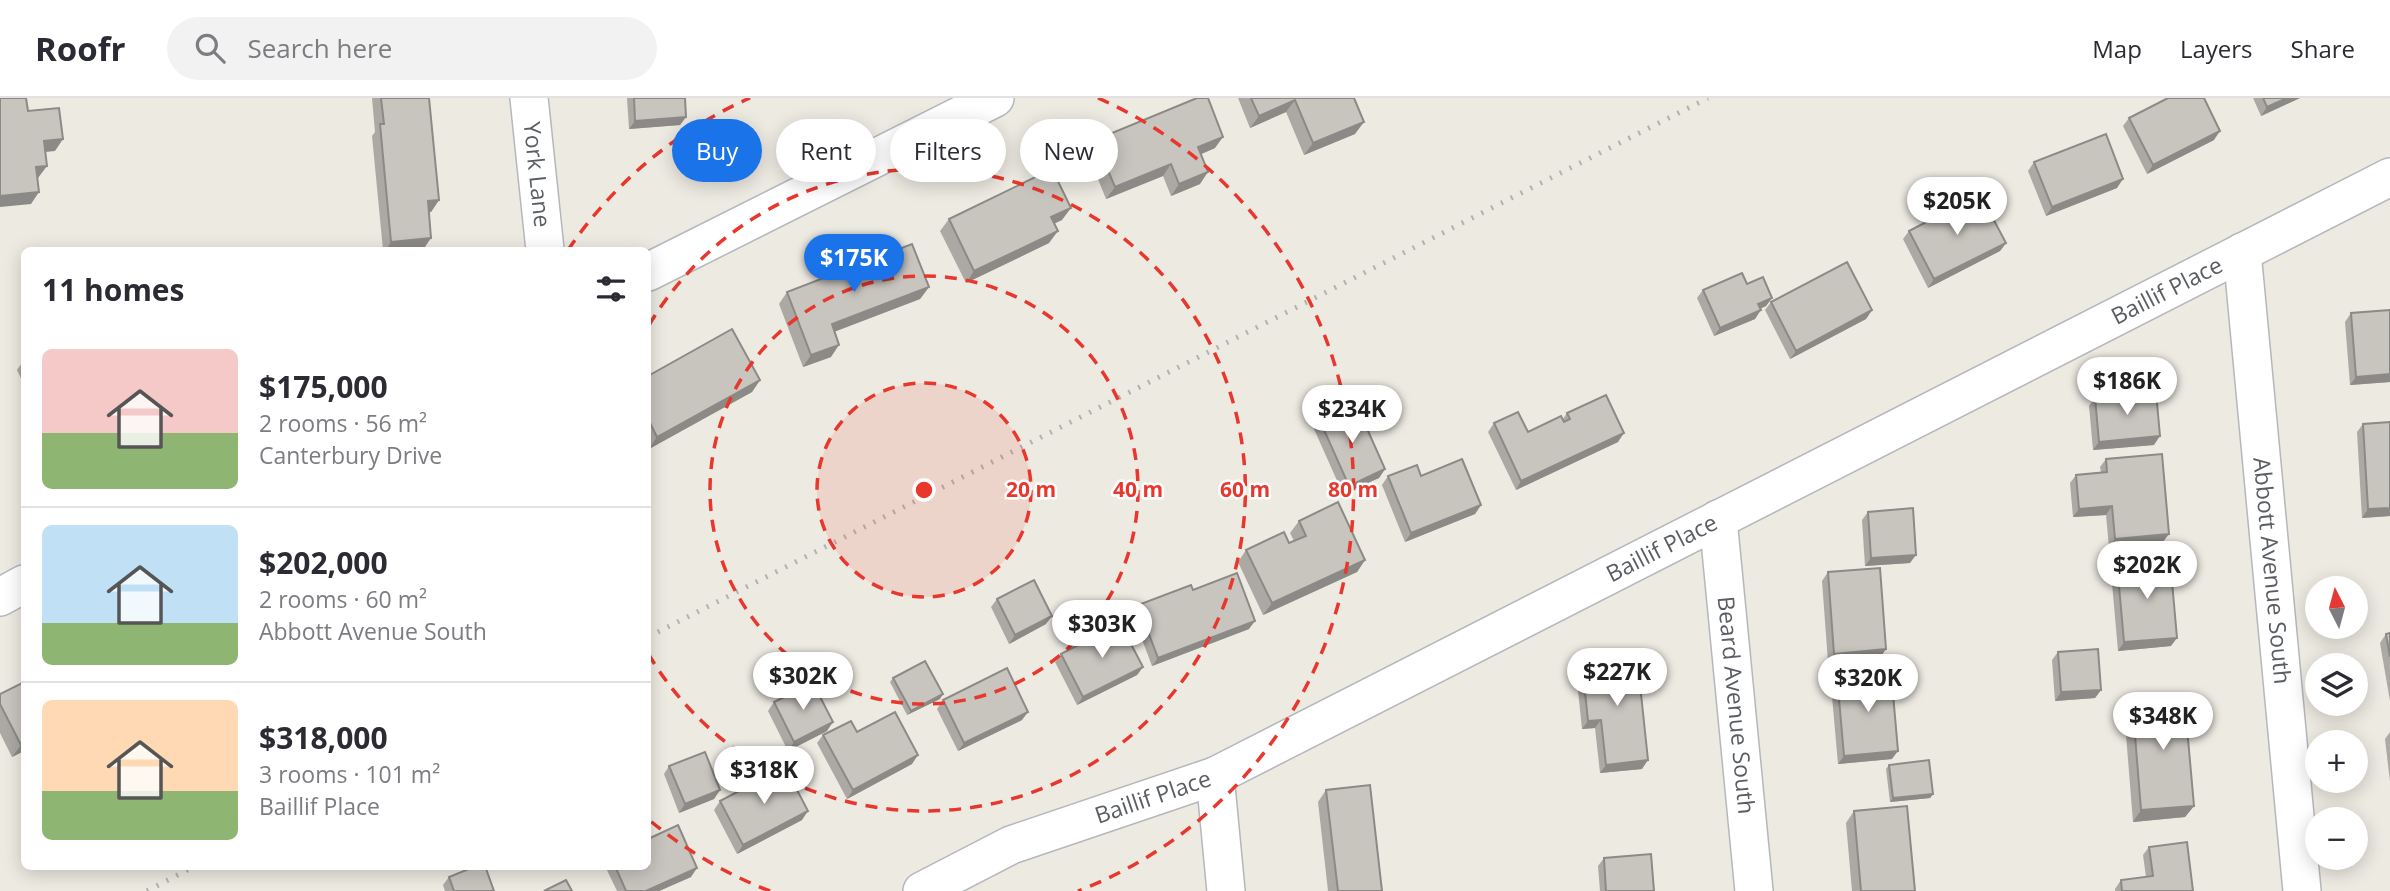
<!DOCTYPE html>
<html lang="en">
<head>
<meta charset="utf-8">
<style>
	:root { --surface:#fff; --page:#f2f2f3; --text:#2b2b33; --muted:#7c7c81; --line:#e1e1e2; --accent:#1a73e8 }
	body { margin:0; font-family:"Open Sans",sans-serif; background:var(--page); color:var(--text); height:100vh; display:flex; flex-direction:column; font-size:26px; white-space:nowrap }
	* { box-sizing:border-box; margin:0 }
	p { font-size:23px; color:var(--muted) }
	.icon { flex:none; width:38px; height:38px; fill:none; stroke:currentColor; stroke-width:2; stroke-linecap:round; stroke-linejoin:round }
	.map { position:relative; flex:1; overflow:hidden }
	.sheet { position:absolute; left:21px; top:149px; width:630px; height:623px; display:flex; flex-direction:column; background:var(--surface); border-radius:10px; box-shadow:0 4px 18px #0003 }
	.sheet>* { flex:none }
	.guide { position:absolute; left:672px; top:21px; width:665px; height:63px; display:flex; gap:14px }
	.needle { width:46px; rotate:354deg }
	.fabs { position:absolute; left:2305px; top:478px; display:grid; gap:14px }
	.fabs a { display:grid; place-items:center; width:63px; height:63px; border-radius:50%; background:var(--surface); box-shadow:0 4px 18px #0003; font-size:35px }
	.price { position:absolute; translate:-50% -60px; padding:0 16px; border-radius:24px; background:#fff; color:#222; font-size:23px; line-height:46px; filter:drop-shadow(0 2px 4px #0008) }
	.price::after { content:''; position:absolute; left:50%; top:42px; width:21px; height:16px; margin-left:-10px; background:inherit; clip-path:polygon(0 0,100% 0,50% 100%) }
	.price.selected { background:var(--accent); color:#fff }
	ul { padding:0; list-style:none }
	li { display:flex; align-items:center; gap:21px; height:175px; padding:0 21px }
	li+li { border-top:2px solid var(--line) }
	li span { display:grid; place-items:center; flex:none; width:196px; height:140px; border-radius:10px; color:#555 }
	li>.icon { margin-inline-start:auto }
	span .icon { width:84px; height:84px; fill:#fffc; stroke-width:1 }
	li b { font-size:30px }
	h2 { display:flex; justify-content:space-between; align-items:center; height:84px; padding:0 21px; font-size:30px }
	.pill { padding:0 24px; border-radius:32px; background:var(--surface); box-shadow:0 4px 18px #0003; font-size:24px; line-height:63px }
	.pill.selected { background:var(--accent); color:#fff }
	header { display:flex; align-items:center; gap:42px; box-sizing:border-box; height:98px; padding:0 35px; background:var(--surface); border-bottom:2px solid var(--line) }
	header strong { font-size:33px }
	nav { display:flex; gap:38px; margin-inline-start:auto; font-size:24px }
	.search { width:490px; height:63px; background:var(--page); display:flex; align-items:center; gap:18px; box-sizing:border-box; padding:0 24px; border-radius:38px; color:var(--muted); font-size:26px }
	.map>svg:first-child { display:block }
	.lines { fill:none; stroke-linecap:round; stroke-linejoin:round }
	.minor-casing { stroke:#b4b8bc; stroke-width:40 }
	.minor { stroke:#fff; stroke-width:37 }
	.rail { stroke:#b1b2b3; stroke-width:5; stroke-dasharray:2 9; stroke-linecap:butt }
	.wall { fill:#aca9a4 }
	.shaded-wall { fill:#8c8a86 }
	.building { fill:#c8c5bf; stroke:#8c8a86; stroke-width:2 }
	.ring { fill:none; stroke:#e8372d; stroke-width:3.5; stroke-dasharray:12 9 }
	.labels { text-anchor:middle; stroke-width:5; stroke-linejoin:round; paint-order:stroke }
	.street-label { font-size:23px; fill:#5a5e63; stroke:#fff }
	.centre { fill:#e8372d; stroke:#fff; stroke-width:3.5 }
	.ring-label { font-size:21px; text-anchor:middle; font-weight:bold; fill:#e8372d; stroke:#fff; stroke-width:5; stroke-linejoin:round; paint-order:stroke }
</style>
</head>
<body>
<header>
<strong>Roofr</strong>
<div class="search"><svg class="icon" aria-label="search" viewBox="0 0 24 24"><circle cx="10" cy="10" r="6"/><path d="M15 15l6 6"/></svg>Search here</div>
<nav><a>Map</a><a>Layers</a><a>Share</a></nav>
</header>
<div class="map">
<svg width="2390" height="793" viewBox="0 0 2390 793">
	<rect width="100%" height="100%" fill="#edeae2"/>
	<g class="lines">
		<g class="minor-casing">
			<g id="minor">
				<path id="s1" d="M529,0l16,152"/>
				<path id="s2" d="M2242,154l60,639"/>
				<path d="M648,174l347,-174"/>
				<path id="s3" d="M1718,421l36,372"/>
				<path d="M0,499l24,-13"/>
				<path d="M1215,678l11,115"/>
				<path id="s4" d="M922,793l89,-46 204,-69 1175,-599"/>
			</g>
		</g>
		<use href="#minor" class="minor"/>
		<g class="rail">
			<path d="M648,539l1060,-539"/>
			<path d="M147,793l48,-25"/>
		</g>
	</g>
	<g class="wall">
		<path d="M372,0h57l10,102 -8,12h-2l-6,38h-40l-11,-114 3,-4z"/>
		<path d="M627,0h58l1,19 -6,8 -51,4z"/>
		<path d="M1238,0h116l1,36 -51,21 -18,-43 -36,16z"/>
		<path d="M2253,0h47l-39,18z"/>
		<path d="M2129,20l85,22 -67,34 -24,-48z"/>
		<path d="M1095,42l120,8 -14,6 -1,30 -29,12 -8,-20 -57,23 -19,-47z"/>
		<path d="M2034,64l83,26 -71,28 -18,-45z"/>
		<path d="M949,121l113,1 -8,3 -5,20 -83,40 -26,-52z"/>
		<path d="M1909,133l97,12 -6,8 -72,37 -25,-49z"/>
		<path d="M1747,186l25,14 -6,8 -6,3 -5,10 -41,17 -17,-38 6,-8z"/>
		<path d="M929,189l-9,12 -86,33 -3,25 -28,10 -24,-63 8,-12z"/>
		<path d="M1771,204l101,8 -6,9 -76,40 -25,-49z"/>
		<path d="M2351,215l39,69 -40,3 -5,-63z"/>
		<path d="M24,262v25l-7,-15z"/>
		<path d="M648,278l112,4 -8,12 -103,57 -1,-3z"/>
		<path d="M2095,300l59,47 -61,5 -4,-44z"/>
		<path d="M1567,315l51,29 -102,48 -28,-58 6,-9 34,9 35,-13z"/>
		<path d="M1320,323l65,48 -6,9 -36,16 -29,-65z"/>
		<path d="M2390,324v94l-28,2 -5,-86 6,-8z"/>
		<path d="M2106,361l57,83 -54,5 -3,-32 -33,2 -3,-34 6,-8 25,-3 -1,-5z"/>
		<path d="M1388,378h33l60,29 -6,9 -70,28 -23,-57z"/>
		<path d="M1868,414l42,51 -45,3 -3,-46z"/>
		<path d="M1299,423l66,39 -8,12 -94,43 -25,-53 8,-12 43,-7 5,-2 -4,-8z"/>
		<path d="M2117,466l54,82 -53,5 -7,-79z"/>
		<path d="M1828,474l52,86 -52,4 -6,-81z"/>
		<path d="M1193,492l56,39 -97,37 -20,-53 6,-8z"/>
		<path d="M997,501l49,25 -37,20 -18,-37z"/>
		<path d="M2390,535v68l-10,-58 6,-9z"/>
		<path d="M2058,554l43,38 -6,8 -40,3 -3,-41z"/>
		<path d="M1061,556l82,13 -6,8 -60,30 -22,-43z"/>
		<path d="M1582,564l60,107 -42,4 -5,-45 -13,1 -6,-58z"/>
		<path d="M1837,578l55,83 -54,5 -7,-79z"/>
		<path d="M893,580l47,21 -33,16 -17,-33z"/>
		<path d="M24,584v69l-12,6 -12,-24v-39z"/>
		<path d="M2132,600l62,108 -9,11 -52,5 -9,-112z"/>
		<path d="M943,602l79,20 -64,31 -21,-42z"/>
		<path d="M774,604l53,29 -39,20 -20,-40z"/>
		<path d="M857,634l55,32 -65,35 -30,-56 6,-8z"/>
		<path d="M2390,634v50l-5,-43z"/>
		<path d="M1889,667l44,29 -3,4 -40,4 -4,-33z"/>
		<path d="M669,668l51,24 -6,9 -35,14 -15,-39z"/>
		<path d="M1326,692l56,101h-54l-10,-89z"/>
		<path d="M720,703l82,19 -65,34 -23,-44z"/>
		<path d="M1854,713l61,80h-63l-6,-68z"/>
		<path d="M2149,749l44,44h-78v-2l6,-9 25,-3 -3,-22z"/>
		<path d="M1604,760l50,33h-54l-2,-25z"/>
		<path d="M605,768h43l43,11 -32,14h-42z"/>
		<path d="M449,779l45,14h-49l-2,-6z"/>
	</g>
	<g class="shaded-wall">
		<path d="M2287,0h13l-39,18 6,-9z"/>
		<path d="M1295,2l-9,12 -36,16 9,-12z"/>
		<path d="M686,19l-6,8 -51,4 6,-8z"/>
		<path d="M1364,24l-9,12 -51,21 9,-12z"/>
		<path d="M2220,33l-6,9 -67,34 6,-9z"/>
		<path d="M1223,39l-8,11 -25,11 8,-12z"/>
		<path d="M63,41l-8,12 -20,2 9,-12z"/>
		<path d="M1171,66l-8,12 -57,23 9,-12z"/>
		<path d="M47,68l-9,12 -10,1 8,-12z"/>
		<path d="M1208,74l-8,12 -29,12 8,-12z"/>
		<path d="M2123,81l-6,9 -71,28 6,-9z"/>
		<path d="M39,94l-8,12 -31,3v-11z"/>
		<path d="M439,102l-8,12 -12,1 9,-12z"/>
		<path d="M1071,110l-9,12 -19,9 8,-12z"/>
		<path d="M1058,133l-9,12 -83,40 8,-12z"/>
		<path d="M431,140l-8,12h-37l5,-8z"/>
		<path d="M2006,145l-6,8 -72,37 6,-9z"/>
		<path d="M929,189l-9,12 -97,37 9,-12z"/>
		<path d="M1772,200l-6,8 -14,6 6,-8z"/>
		<path d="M1761,212l-6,9 -41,17 6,-8z"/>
		<path d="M1872,212l-6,9 -76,40 6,-8z"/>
		<path d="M839,247l-8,12 -28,10 8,-12z"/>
		<path d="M2390,276v8l-40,3 6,-8z"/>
		<path d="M760,282l-8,12 -103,57 8,-12z"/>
		<path d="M1624,335l-6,9 -102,48 5,-9z"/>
		<path d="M2160,338l-6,9 -61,5 6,-8z"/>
		<path d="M1385,371l-6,9 -36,16 6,-8z"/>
		<path d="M1481,407l-6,9 -70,28 6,-9z"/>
		<path d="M2112,408l-6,9 -33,2 6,-8z"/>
		<path d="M2390,410v8l-28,2 6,-9z"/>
		<path d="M2169,436l-6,8 -54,5 6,-8z"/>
		<path d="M1916,457l-6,8 -45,3 6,-8z"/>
		<path d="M1365,462l-8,12 -94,43 9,-12z"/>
		<path d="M1052,518l-6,8 -37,20 6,-9z"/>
		<path d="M1255,523l-6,8 -97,37 6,-8z"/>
		<path d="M2177,540l-6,8 -53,5 6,-9z"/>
		<path d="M1886,551l-6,9 -52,4 6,-8z"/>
		<path d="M1143,569l-6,8 -60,30 6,-8z"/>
		<path d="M2101,592l-6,8 -40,3 6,-9z"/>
		<path d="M943,596l-3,5 -33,16 4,-4z"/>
		<path d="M1028,614l-6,8 -64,31 6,-8z"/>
		<path d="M1601,622l-6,8 -13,1 6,-8z"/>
		<path d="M833,624l-6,9 -39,20 6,-9z"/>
		<path d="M24,646v7l-12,6 9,-12z"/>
		<path d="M1898,653l-6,8 -54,5 6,-8z"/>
		<path d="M918,657l-6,9 -65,35 6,-9z"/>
		<path d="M1648,662l-6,9 -42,4 6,-8z"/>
		<path d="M720,692l-6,9 -35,14 6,-9z"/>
		<path d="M1933,696l-3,4 -40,4 3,-4z"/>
		<path d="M2194,708l-9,11 -52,5 8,-12z"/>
		<path d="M808,713l-6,9 -65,34 6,-9z"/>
		<path d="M697,770l-6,9 -32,14h-13z"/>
	</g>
	<g class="building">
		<path d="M0,0h26l2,13 31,-3 4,31 -19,2 3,25 -11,1 3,25 -39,4z"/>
		<path d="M381,0h48l10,102 -11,1 3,37 -40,4 -11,-118h4z"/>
		<path d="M634,0h51l1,19 -51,4z"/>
		<path d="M1197,0h11l15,39 -25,10 10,25 -29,12 -8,-20 -56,23 -20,-47z"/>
		<path d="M1251,0h103l10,24 -51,21 -18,-43 -36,16z"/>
		<path d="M2168,0h36l16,33 -67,34 -24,-47z"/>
		<path d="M2263,0h24l-20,9z"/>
		<path d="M2106,36l17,45 -71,28 -18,-45z"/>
		<path d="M1052,71l19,39 -20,9 7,14 -84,40 -25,-52z"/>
		<path d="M1980,96l26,49 -72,36 -25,-48z"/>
		<path d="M912,146l17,43 -97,37 7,21 -28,10 -24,-63z"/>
		<path d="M1847,164l25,48 -76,41 -25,-49z"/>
		<path d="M1742,175l5,11 16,-7 9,21 -14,6 3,6 -41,18 -17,-38z"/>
		<path d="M2390,212v64l-34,3 -5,-64z"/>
		<path d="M732,231l28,51 -103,57 -9,-18v-43z"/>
		<path d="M2156,294l4,44 -61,6 -4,-44z"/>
		<path d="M1606,297l18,38 -103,48 -27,-58 24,-11 10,20 33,-16 3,6 6,-3 -3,-6z"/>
		<path d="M1356,306l29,65 -36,17 -29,-65z"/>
		<path d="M2390,324v86l-22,1 -5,-85z"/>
		<path d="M2162,356l7,80 -54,5 -3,-33 -33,3 -3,-34 31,-3 -1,-13z"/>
		<path d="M1462,361l19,46 -70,28 -23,-57 29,-11 4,11z"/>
		<path d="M1338,404l27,58 -93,43 -26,-53 38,-18 5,11 17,-7 -7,-15z"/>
		<path d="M1913,410l3,47 -45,3 -3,-46z"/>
		<path d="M2170,461l7,79 -53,4 -7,-78z"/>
		<path d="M1880,470l6,81 -52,5 -6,-82z"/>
		<path d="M1237,475l18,48 -97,37 -20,-53 53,-20 2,5z"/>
		<path d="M1034,482l18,36 -37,19 -18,-36z"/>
		<path d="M1120,525l23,44 -60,30 -22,-43z"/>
		<path d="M2390,535v24l-4,-23z"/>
		<path d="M2098,551l3,41 -40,2 -3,-40z"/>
		<path d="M1637,558l11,104 -42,5 -5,-45 -13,1 -6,-59z"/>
		<path d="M925,563l18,33 -32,17 -18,-33z"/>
		<path d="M1007,570l21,44 -64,31 -21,-43z"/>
		<path d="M1891,573l7,80 -54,5 -7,-80z"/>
		<path d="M24,584v62l-3,1 -21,-41v-10z"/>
		<path d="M813,585l20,39 -39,20 -20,-40z"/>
		<path d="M2184,596l10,112 -53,4 -9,-112z"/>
		<path d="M895,614l23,43 -65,35 -30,-55 28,-14 6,11z"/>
		<path d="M705,654l15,38 -35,14 -16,-38z"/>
		<path d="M1929,662l4,34 -40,4 -4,-33z"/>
		<path d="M785,669l23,44 -65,34 -23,-44z"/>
		<path d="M1370,687l12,106h-44l-12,-101z"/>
		<path d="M1907,708l8,85h-54l-7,-80z"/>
		<path d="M678,727l19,43 -51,23h-20l-11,-25h33v-27z"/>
		<path d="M2187,744l6,49h-71l-1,-11 32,-4 -4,-29z"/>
		<path d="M1651,756l3,37h-48l-2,-33z"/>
		<path d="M476,768h9l9,25h-40l-5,-14z"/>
		<path d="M566,782l6,11h-28z"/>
	</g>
	<circle cx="924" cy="392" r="107" fill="#e8372d" fill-opacity=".12"/>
	<g class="ring">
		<circle cx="924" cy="392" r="107"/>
		<circle cx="924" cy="392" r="214"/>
		<path d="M649 227A321 321 0 1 1 649 557"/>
		<path d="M770 793A429 429 0 0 1 648 721M568 152A429 429 0 0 1 750 0M1098 0A429 429 0 0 1 1078 793"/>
	</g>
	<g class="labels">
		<g class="street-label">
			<text dy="8" stroke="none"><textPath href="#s1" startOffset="77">York Lane</textPath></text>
			<text dy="8" stroke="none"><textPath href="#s4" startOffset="1384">Baillif Place</textPath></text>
			<text dy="8" stroke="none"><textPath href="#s4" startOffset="817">Baillif Place</textPath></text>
			<text dy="8" stroke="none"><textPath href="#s2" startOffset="320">Abbott Avenue South</textPath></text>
			<text dy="8" stroke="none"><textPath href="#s3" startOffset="187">Beard Avenue South</textPath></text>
			<text dy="8" stroke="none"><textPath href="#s4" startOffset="250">Baillif Place</textPath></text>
		</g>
	</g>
	<circle cx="924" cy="392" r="10" class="centre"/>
	<g class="ring-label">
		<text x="1031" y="399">20 m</text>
		<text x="1138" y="399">40 m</text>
		<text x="1245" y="399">60 m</text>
		<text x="1353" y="399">80 m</text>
	</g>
</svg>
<div class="fabs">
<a><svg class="needle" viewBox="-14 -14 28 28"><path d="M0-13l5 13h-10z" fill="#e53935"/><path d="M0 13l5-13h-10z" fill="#7c7c81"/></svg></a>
<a><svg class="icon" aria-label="layers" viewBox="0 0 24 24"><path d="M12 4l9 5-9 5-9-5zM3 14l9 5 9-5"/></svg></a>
<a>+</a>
<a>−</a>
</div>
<b class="price" style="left:1957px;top:139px">$205K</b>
<b class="price selected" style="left:854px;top:196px">$175K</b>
<b class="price" style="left:2127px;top:319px">$186K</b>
<b class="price" style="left:1352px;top:347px">$234K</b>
<b class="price" style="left:2147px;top:503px">$202K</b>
<b class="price" style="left:1102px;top:562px">$303K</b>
<b class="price" style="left:1617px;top:610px">$227K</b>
<b class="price" style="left:803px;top:614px">$302K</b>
<b class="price" style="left:1868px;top:616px">$320K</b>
<b class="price" style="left:2163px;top:654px">$348K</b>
<b class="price" style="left:764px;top:708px">$318K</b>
<div class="guide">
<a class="pill selected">Buy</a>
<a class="pill">Rent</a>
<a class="pill">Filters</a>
<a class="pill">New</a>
</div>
<section class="sheet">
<h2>11 homes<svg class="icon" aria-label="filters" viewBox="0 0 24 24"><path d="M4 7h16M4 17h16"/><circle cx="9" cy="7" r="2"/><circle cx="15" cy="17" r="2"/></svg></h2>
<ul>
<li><span style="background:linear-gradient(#f6c9c9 60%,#8fb573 0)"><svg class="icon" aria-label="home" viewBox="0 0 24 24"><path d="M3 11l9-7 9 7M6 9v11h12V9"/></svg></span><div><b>$175,000</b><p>2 rooms · 56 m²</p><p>Canterbury Drive</p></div></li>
<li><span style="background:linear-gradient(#bfe0f5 70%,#8fb573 0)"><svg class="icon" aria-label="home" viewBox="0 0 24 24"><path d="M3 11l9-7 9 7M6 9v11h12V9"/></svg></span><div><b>$202,000</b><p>2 rooms · 60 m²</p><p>Abbott Avenue South</p></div></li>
<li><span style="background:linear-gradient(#ffd9b3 65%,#8fb573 0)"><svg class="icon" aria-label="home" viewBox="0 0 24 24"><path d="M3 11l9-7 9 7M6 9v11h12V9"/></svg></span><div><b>$318,000</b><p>3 rooms · 101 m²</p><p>Baillif Place</p></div></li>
</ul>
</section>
</div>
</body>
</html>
